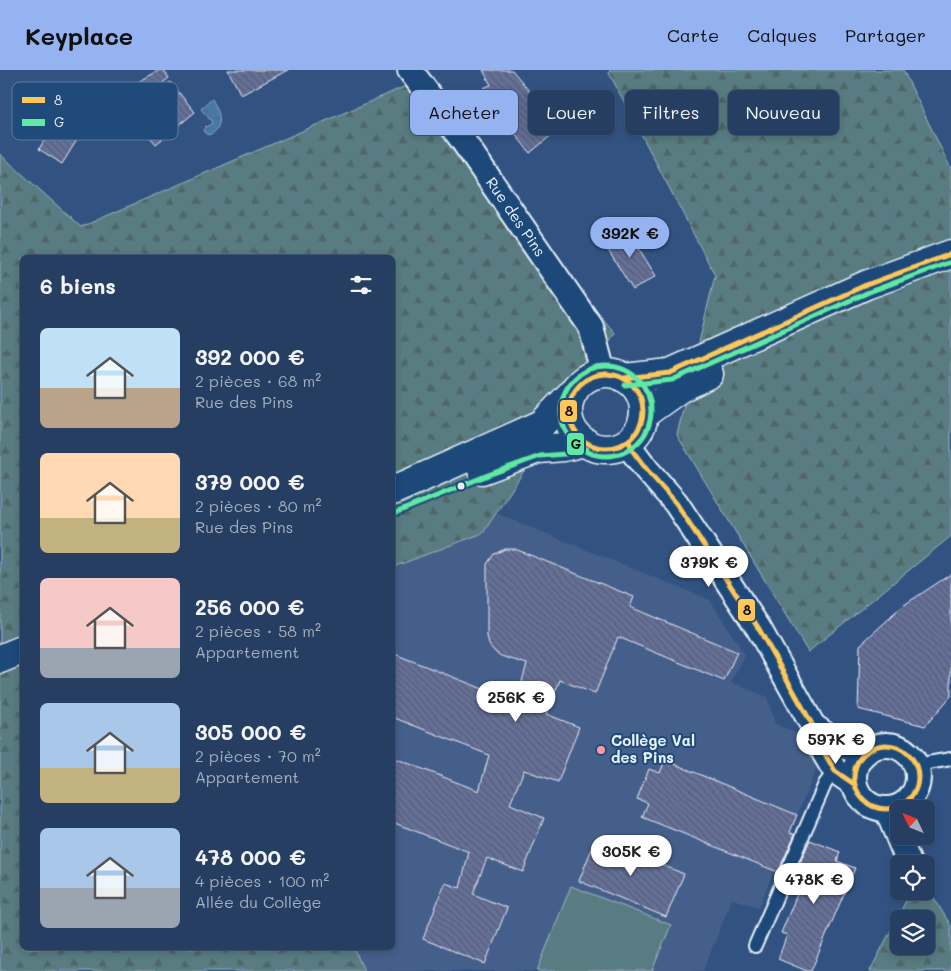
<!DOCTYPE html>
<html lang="fr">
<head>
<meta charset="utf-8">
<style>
	:root { --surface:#263e62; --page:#32496b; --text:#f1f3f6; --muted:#a4aebe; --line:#425777; --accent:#95b2f1 }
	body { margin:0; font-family:Mali,sans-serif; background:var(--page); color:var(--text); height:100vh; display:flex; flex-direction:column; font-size:19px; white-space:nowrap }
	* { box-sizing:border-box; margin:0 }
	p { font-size:16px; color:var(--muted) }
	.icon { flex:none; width:28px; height:28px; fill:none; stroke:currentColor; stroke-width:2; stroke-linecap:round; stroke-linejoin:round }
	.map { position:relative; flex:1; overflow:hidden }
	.panel { position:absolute; left:20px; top:185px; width:375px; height:695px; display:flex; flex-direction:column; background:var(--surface); border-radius:8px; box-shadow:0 2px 8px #0003,0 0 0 1px var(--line) }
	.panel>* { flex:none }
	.top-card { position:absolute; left:410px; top:20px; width:465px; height:45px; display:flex; gap:10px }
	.needle { width:32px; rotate:313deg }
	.fabs { position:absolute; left:890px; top:730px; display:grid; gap:10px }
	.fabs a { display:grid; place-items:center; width:45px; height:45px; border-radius:8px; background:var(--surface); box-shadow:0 2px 8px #0003,0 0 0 1px var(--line); font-size:25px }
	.price { position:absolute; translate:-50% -42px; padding:0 11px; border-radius:18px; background:#fff; color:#222; font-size:16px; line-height:32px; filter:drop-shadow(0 1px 2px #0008) }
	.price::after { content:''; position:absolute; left:50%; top:30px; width:15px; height:11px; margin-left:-8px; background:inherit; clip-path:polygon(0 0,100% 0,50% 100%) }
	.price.active { background:var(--accent); color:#111 }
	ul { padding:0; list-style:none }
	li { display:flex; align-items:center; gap:15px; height:125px; padding:0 20px }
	li span { display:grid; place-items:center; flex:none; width:140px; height:100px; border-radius:8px; color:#555 }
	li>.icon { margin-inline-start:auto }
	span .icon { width:60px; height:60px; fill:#fffc; stroke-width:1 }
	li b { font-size:21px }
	h2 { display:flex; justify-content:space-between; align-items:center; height:60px; padding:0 20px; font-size:21px }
	.chip { padding:0 18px; border-radius:8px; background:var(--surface); box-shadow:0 2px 8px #0003,0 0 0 1px var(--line); font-size:18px; line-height:45px }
	.chip.active { background:var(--accent); color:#111 }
	header { display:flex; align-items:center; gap:30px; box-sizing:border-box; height:70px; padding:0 25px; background:var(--accent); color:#111 }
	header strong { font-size:24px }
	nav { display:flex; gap:28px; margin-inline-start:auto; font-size:18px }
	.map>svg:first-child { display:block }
	.built { fill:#445f8b }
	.forest { fill:url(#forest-firs); stroke:#a0b6bc; fill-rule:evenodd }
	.pitch { fill:#597c81; stroke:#a0b6bc }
	.water { fill:url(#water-ripples); stroke:#88a8c6 }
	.building { fill:url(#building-back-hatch); stroke:#e8f1f8 }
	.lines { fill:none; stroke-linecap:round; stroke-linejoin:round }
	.service-casing { stroke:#e8f1f8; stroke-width:16 }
	.minor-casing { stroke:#e8f1f8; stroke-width:28 }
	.secondary-casing { stroke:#e8f1f8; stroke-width:31 }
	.service { stroke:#1f4a7a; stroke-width:12 }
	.minor { stroke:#1f4a7a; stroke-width:24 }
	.secondary { stroke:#1f4a7a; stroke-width:28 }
	.bus-1-casing { stroke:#1f4a7a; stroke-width:9 }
	.bus-2-casing { stroke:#1f4a7a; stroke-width:9 }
	.bus-1 { stroke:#fdc75a; stroke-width:5 }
	.bus-2 { stroke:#60e9a3; stroke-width:5 }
	.bus-dot { fill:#e8f1f8; stroke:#1f4a7a; stroke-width:2 }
	.poi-dot { fill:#ff9aa2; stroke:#1f4a7a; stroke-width:2 }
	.labels { text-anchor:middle; stroke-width:4; stroke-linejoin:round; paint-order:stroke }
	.street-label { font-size:15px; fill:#e8f1f8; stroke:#1f4a7a }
	.poi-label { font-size:15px; font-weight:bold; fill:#e8f1f8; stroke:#1f4a7a; text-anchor:start }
	.key { fill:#1f4a7a; stroke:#5b7ca0; stroke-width:1 }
	.key-label { font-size:14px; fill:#e8f1f8 }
	.line-badge { stroke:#1f4a7a; stroke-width:2 }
	.pale-badge-label { font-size:14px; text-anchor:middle; font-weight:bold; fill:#111 }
</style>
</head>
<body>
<header>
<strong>Keyplace</strong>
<nav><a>Carte</a><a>Calques</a><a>Partager</a></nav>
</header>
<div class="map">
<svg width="951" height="901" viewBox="0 0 951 901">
	<defs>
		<pattern id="forest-firs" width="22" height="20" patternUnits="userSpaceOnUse" patternTransform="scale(1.25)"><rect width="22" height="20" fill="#597c81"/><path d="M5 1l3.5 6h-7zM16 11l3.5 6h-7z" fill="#506568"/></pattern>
		<pattern id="water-ripples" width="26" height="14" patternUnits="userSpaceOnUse" patternTransform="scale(1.25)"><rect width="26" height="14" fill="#4878a4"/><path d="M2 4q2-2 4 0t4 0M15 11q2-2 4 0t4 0" fill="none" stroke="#47627c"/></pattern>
		<pattern id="building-back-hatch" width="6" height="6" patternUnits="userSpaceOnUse" patternTransform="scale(1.25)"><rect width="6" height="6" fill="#657099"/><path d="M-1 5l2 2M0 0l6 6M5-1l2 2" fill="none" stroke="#565c72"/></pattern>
	</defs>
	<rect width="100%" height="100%" fill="#325382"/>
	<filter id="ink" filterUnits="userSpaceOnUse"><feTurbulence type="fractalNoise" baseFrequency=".02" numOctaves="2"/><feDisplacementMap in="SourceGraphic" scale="10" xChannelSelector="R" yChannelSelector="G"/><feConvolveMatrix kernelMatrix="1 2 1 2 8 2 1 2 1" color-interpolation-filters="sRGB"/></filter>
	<g filter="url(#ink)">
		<path class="built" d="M496,443l214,87 35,55 -14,27 36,15 8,27 26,11 17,30 -59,142 -27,-8 -29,72h-339l-10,-23h38l1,-381 90,-34z"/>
		<g class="forest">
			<path d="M610,0h293l48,99v367l-143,116 -131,-217 38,-160 -106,-202z"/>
			<path d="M406,16l209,247 -132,200 -90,34 -1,-309h-370v690h332l10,23h-364v-817l81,73z"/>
			<path d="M926,815l25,41v45h-81l41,-80h15zM899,849h27v27h-27z"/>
		</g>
		<path class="pitch" d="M571,816l100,39 -19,46h-115z"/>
		<path class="water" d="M212,29c7,13 13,25 -1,36l-5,-1 -3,-3 2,-4 5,-2 2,-3 -11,-13z"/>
		<g class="building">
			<path d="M160,0h4l5,8 -29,22 3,6 27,-24 25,30 -39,32 -29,-34 -4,3h-7l-11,-13z"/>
			<path d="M228,0h60l-47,25z"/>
			<path d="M483,0h29l48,58 -30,25 -17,-22 3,-4 -33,-39 8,-3z"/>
			<path d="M59,46l24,14 -21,34 -23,-15z"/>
			<path d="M626,158l30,48 -23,14 -30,-48z"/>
			<path d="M505,479h10l119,48 -4,10 107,45 -13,29 -106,-44 -23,57 -35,-14 -14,34 33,13 -21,55 -34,-12 -14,34 34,14 -21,54 -36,-14 -14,36 34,14 -22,56 -62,-25 22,-56 15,5 9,-36 -77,-30v-65l87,34 10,-36 -97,-38v-64l124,49 11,-38 -26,-8 -6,-4 -6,-7 -2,-9v-72l7,-10z"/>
			<path d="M951,504v122l-26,30 -67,-17 2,-64 44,-40z"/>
			<path d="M665,690l132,55 -7,17 5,2 -17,38 -136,-55 6,-14 -11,-4 12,-30 11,4z"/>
			<path d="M596,768l88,36 -18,43 -87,-36z"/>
			<path d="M810,770l30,12 -3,9 18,7 -44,103h-4l-29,-12 9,-24 -6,-2 21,-51 -9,-3z"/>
		</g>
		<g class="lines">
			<g class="service-casing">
				<g id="service">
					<path d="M916,695l35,-6"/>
					<path d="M755,876l70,-162 10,-13"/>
				</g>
			</g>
			<g class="minor-casing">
				<g id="minor">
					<path id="s1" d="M410,0l51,68 130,189 12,46"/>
					<path d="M629,371l3,9 15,20 29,33 83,126 54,97 12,28 10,17 19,13"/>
					<path d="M813,656l29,20 23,7"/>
					<circle cx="886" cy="707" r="32"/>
					<path d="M887,740l22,53"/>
				</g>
			</g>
			<g class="secondary-casing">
				<g id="secondary">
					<circle cx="606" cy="341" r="38"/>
					<path d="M624,308l46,-5 196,-88 85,-31"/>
					<path d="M644,344l35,-25 30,-15"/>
					<path d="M482,400l56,-21 26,-2 21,-5"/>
					<path d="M392,421l150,-67 32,-33"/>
					<path d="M0,589l22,-9"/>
				</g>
			</g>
			<use href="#service" class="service"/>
			<use href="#minor" class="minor"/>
			<use href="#secondary" class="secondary"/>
			<g class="bus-1-casing">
				<g id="bus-1">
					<circle cx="606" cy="341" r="37"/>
					<path d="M624,308l46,-5 196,-88 85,-31"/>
					<path d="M629,371l3,9 15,20 29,33 83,126 54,97 12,28 10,17 19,13"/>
					<circle cx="886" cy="707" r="32"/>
				</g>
			</g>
			<g class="bus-2-casing">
				<g id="bus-2">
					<circle cx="606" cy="341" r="45"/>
					<path d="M625,315l47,-5 197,-88 82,-30"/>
					<path d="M395,443l93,-38 52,-19 25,-2 22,-5"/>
				</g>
			</g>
			<use href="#bus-1" class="bus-1"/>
			<use href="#bus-2" class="bus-2"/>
		</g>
	</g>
	<circle class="bus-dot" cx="461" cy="416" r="4.5"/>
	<circle class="poi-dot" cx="601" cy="680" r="5"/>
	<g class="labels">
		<g class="street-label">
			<text dy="5" stroke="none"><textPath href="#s1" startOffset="181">Rue des Pins</textPath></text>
		</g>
		<g class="poi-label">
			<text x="611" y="676">Collège Val<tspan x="611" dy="17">des Pins</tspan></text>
		</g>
	</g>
	<rect x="12" y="12" width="166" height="58" rx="8" class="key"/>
	<rect x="22" y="27" width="23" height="6" fill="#fdc75a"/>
	<rect x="22" y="49" width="23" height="7" fill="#60e9a3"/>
	<g class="key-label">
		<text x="54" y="35">8</text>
		<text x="54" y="57">G</text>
	</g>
	<g class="line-badge">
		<rect x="559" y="329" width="19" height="24" rx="5" fill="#fdc75a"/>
		<rect x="566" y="362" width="19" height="24" rx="5" fill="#60e9a3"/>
		<rect x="737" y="528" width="19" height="24" rx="5" fill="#fdc75a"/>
	</g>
	<g class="pale-badge-label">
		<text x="569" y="346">8</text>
		<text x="576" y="379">G</text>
		<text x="747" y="545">8</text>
	</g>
</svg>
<div class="fabs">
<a><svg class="needle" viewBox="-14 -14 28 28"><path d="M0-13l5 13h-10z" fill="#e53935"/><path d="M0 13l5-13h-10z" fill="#a4aebe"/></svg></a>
<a><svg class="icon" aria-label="locate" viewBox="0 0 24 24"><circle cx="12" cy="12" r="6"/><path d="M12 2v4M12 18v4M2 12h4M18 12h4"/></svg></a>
<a><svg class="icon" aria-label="layers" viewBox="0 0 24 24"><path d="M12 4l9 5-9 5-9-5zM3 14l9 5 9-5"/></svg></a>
</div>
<b class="price active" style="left:630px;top:189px">392K €</b>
<b class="price" style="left:709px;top:518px">379K €</b>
<b class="price" style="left:516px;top:653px">256K €</b>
<b class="price" style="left:836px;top:695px">597K €</b>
<b class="price" style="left:631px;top:807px">305K €</b>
<b class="price" style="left:814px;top:835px">478K €</b>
<div class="top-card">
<a class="chip active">Acheter</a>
<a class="chip">Louer</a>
<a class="chip">Filtres</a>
<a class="chip">Nouveau</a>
</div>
<section class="panel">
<h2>6 biens<svg class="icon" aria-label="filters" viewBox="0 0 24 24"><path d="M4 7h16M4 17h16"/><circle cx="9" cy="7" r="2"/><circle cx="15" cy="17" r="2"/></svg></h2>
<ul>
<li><span style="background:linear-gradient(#bfe0f5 60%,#b9a48a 0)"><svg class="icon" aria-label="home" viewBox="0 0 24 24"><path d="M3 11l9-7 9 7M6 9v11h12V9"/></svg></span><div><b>392 000 €</b><p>2 pièces · 68 m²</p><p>Rue des Pins</p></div></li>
<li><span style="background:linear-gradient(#ffd9b3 65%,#c2b280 0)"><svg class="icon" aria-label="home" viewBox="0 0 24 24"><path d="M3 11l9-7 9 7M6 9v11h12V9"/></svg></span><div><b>379 000 €</b><p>2 pièces · 80 m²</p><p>Rue des Pins</p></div></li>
<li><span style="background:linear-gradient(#f6c9c9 70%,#9aa5b1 0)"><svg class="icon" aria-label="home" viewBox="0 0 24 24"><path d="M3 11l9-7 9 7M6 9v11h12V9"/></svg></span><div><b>256 000 €</b><p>2 pièces · 58 m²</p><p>Appartement</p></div></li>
<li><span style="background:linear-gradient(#a9c7e8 65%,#c2b280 0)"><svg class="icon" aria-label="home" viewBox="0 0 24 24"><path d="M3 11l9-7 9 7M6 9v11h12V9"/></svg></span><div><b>305 000 €</b><p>2 pièces · 70 m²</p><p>Appartement</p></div></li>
<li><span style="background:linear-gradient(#a9c7e8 60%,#9aa5b1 0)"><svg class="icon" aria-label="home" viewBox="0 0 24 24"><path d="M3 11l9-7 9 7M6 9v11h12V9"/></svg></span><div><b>478 000 €</b><p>4 pièces · 100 m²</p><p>Allée du Collège</p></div></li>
</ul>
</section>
</div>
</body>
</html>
